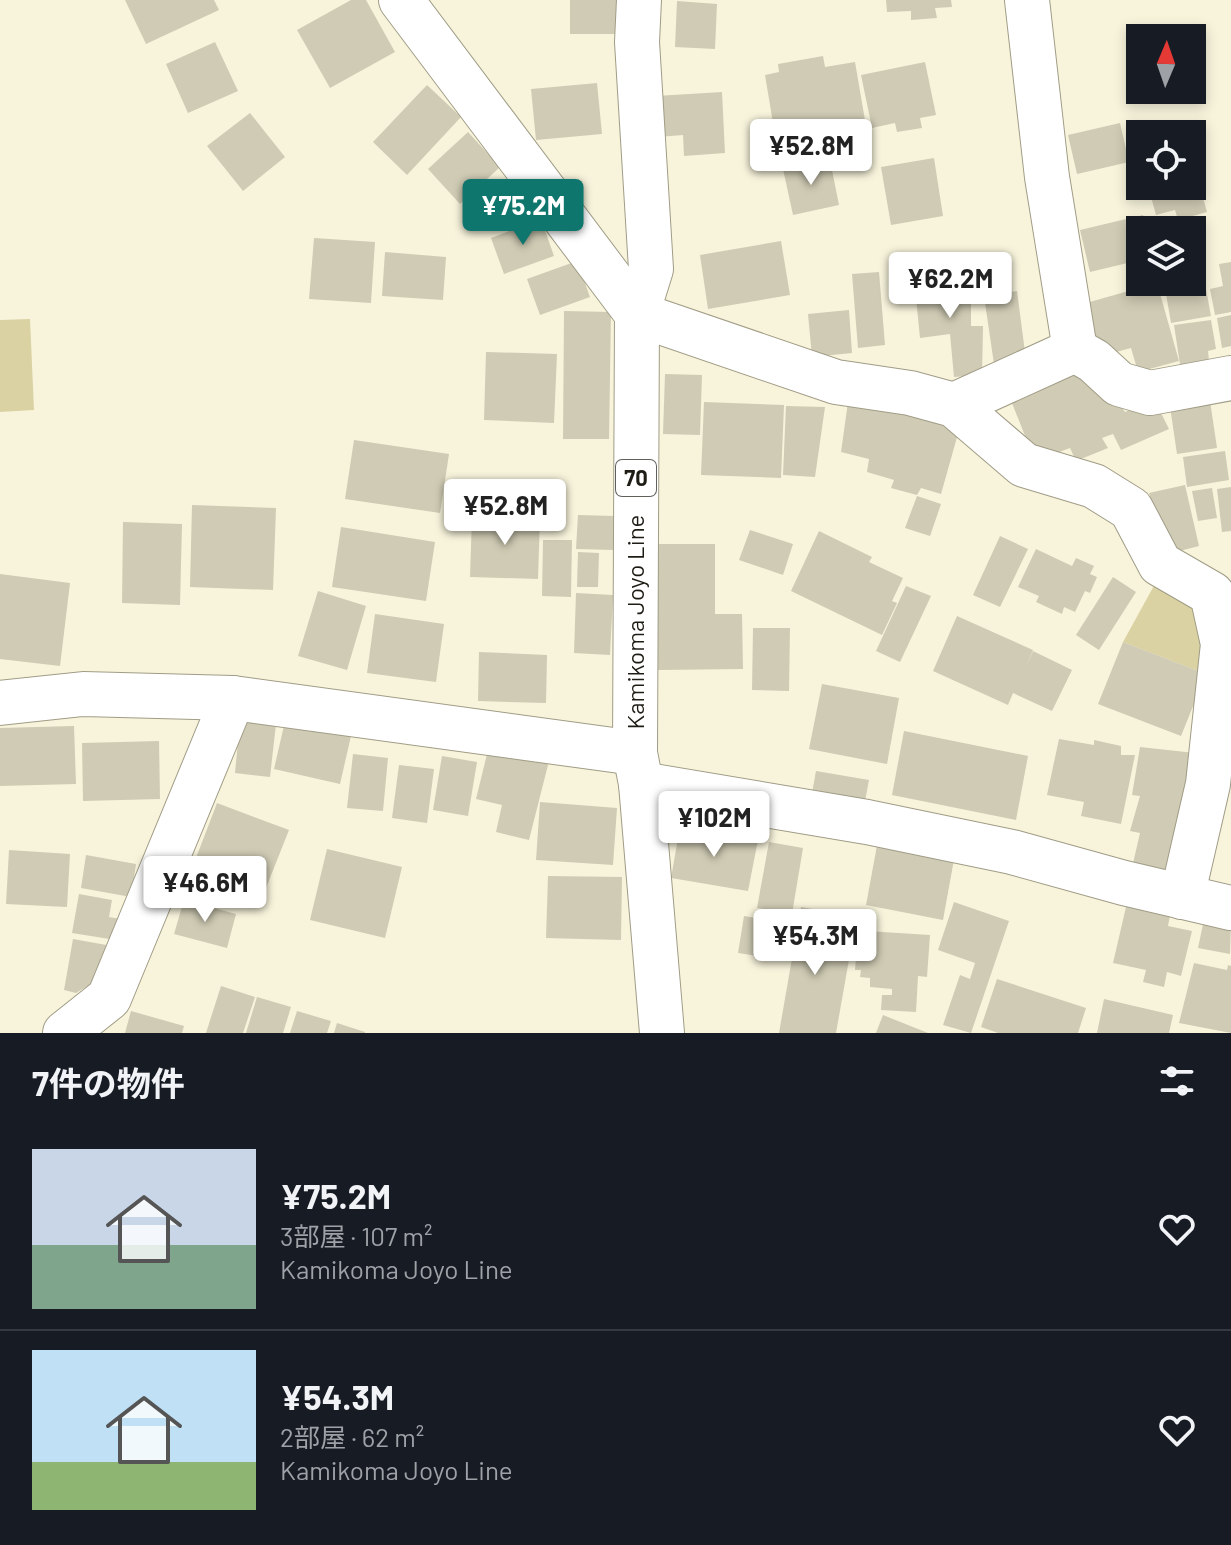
<!DOCTYPE html>
<html lang="ja">
<head>
<meta charset="utf-8">
<style>
	:root { --surface:#171b24; --page:#242831; --text:#f1f3f6; --muted:#9ea1a6; --line:#363941; --accent:#0f766e }
	body { margin:0; font-family:Barlow,"Noto Sans JP",sans-serif; background:var(--page); color:var(--text); height:100vh; display:flex; flex-direction:column; font-size:30px; white-space:nowrap }
	* { box-sizing:border-box; margin:0 }
	p { font-size:26px; color:var(--muted) }
	.icon { flex:none; width:44px; height:44px; fill:none; stroke:currentColor; stroke-width:2; stroke-linecap:round; stroke-linejoin:round }
	.map { position:relative; height:1033px; overflow:hidden }
	.panel { display:flex; flex-direction:column; background:var(--surface); flex:1 }
	.panel>* { flex:none }
	.needle { width:52px; rotate:2deg }
	.controls { position:absolute; left:1126px; top:24px; display:grid; gap:16px }
	.controls a { display:grid; place-items:center; width:80px; height:80px; border-radius:0px; background:var(--surface); box-shadow:0 4px 12px #0003; font-size:40px }
	.price { position:absolute; translate:-50% -68px; padding:0 18px; border-radius:8px; background:#fff; color:#222; font-size:26px; line-height:52px; filter:drop-shadow(0 2px 4px #0008) }
	.price::after { content:''; position:absolute; left:50%; top:48px; width:24px; height:18px; margin-left:-12px; background:inherit; clip-path:polygon(0 0,100% 0,50% 100%) }
	.price.active { background:var(--accent); color:#fff }
	ul { padding:0; list-style:none }
	li { display:flex; align-items:center; gap:24px; height:200px; padding:0 32px }
	li+li { border-top:2px solid var(--line) }
	li span { display:grid; place-items:center; flex:none; width:224px; height:160px; border-radius:0px; color:#555 }
	li>.icon { margin-inline-start:auto }
	span .icon { width:96px; height:96px; fill:#fffc; stroke-width:1 }
	li b { font-size:34px }
	h2 { display:flex; justify-content:space-between; align-items:center; height:96px; padding:0 32px; font-size:34px }
	.map>svg:first-child { display:block }
	.green { fill:#dad2a2 }
	.building { fill:#cfcbb4 }
	.lines { fill:none; stroke-linecap:round; stroke-linejoin:round }
	.minor-casing { stroke:#a09c86; stroke-width:46 }
	.major-casing { stroke:#a09c86; stroke-width:46 }
	.minor { stroke:#fff; stroke-width:44 }
	.major { stroke:#fff; stroke-width:44 }
	.labels { text-anchor:middle; stroke-width:6; stroke-linejoin:round; paint-order:stroke }
	.shield { fill:#fff; stroke:#62605a; stroke-width:2 }
	.shield-label { font-size:22px; font-weight:bold; fill:#1e1c14 }
	.street-label { font-size:24px; fill:#1e1c14; stroke:#fff }
</style>
</head>
<body>
<div class="map">
<svg width="1231" height="1033" viewBox="0 0 1231 1033">
	<rect width="100%" height="100%" fill="#f8f4dc"/>
	<g class="green">
		<path d="M30,319l4,91 -34,2v-92z"/>
		<path d="M1156,582l42,20 8,72 -83,-32z"/>
	</g>
	<g class="building">
		<path d="M125,0h89l5,10 -73,34z"/>
		<path d="M351,0h15l29,52 -65,36 -33,-58z"/>
		<rect x="570" y="0" width="57" height="34"/>
		<path d="M886,0h65l1,7 -17,1 2,10 -26,2v-9l-24,1z"/>
		<path d="M677,1l40,3 -2,45 -40,-2z"/>
		<path d="M215,42l23,49 -50,22 -22,-49z"/>
		<path d="M823,56l2,11 30,-5 16,93 -35,6 -4,-23 -25,4 -2,-12 -30,5 -10,-60 14,-3 -1,-8z"/>
		<path d="M925,62l11,53 -16,3 2,10 -25,4 -2,-9 -23,5 -11,-53z"/>
		<path d="M597,83l5,51 -66,6 -5,-51z"/>
		<path d="M427,85l34,32 -54,58 -34,-33z"/>
		<path d="M722,92l3,61 -41,3 -1,-21 -25,2 -2,-41z"/>
		<path d="M250,113l35,44 -42,34 -36,-45z"/>
		<path d="M1120,123l9,39 -52,12 -9,-39z"/>
		<path d="M468,132l32,35 -40,37 -32,-35z"/>
		<path d="M934,158l9,58 -52,9 -10,-58z"/>
		<path d="M830,160l9,45 -46,10 -10,-46z"/>
		<path d="M1193,161l14,51 -29,8 -3,-10 -19,5 -8,-29h44z"/>
		<path d="M1143,215l4,15h-7v30l-50,12 -10,-42z"/>
		<path d="M541,219l13,37 -50,18 -13,-36z"/>
		<path d="M314,238l61,4 -4,61 -62,-4z"/>
		<path d="M781,241l9,54 -82,14 -8,-54z"/>
		<path d="M385,252l61,5 -3,43 -61,-4z"/>
		<path d="M577,261l13,36 -50,18 -13,-36z"/>
		<path d="M1231,262v50l-16,3 -5,-26 13,-3 -4,-22z"/>
		<path d="M932,265l2,22h13v-12h14v13h10v38h12l-1,49 -28,2 -4,-43 -30,4 -7,-70z"/>
		<path d="M879,272l6,73 -27,3 -6,-74z"/>
		<path d="M1164,282h28l2,9 12,-2 5,27 -40,7z"/>
		<path d="M1157,283l22,78 -41,11 -7,-24 -22,6 -19,-12 -11,-37z"/>
		<path d="M1017,291l9,69 -32,4 -10,-68z"/>
		<path d="M849,310l3,43 -40,4 -4,-43z"/>
		<path d="M564,311l47,1 -2,127h-46z"/>
		<path d="M1231,315v31l-9,2 -5,-30z"/>
		<path d="M1211,320l5,29 -8,2 1,10 -28,10 -7,-46z"/>
		<path d="M486,352l71,2 -3,69 -70,-3z"/>
		<path d="M1080,366l21,12 24,34 29,-13 15,30 -48,21 -8,-16 -11,4 6,10 -32,13 -6,-13 -35,13 -25,-63z"/>
		<path d="M665,374l37,1 -2,60 -37,-1z"/>
		<path d="M1209,394l8,54 -40,6 -8,-54z"/>
		<path d="M849,395l112,28 -20,71 -20,-6 -4,7 -26,-7 3,-8 -27,-8 2,-13 -28,-7z"/>
		<path d="M704,402l80,3 -3,73 -80,-3z"/>
		<path d="M786,406l39,1 -10,70 -32,-2z"/>
		<path d="M354,440l95,14 -9,59 -95,-14z"/>
		<path d="M1225,451l4,29 -42,7 -4,-30z"/>
		<path d="M1185,485l14,61 -35,9 -15,-62z"/>
		<path d="M1231,487v44l-9,1 -5,-43z"/>
		<path d="M1212,488l5,30 -19,3 -6,-30z"/>
		<path d="M917,496l24,8 -11,32 -25,-8z"/>
		<path d="M192,505l84,3 -3,82 -83,-3z"/>
		<path d="M578,515l36,1 -1,34 -37,-1z"/>
		<path d="M472,516l68,1 -2,62 -68,-2z"/>
		<path d="M123,522l59,2 -2,81 -58,-2z"/>
		<path d="M341,527l94,15 -9,59 -94,-14z"/>
		<path d="M750,530l43,14 -10,31 -44,-15z"/>
		<path d="M819,531l53,26 -3,5 34,16 -11,23 5,2 -15,32 -91,-44z"/>
		<path d="M1000,536l28,13 -28,58 -27,-12z"/>
		<path d="M543,540h29l-1,57 -29,-1z"/>
		<path d="M658,544h57v70h27l1,55 -85,1z"/>
		<path d="M1036,549l36,17 4,-8 18,8 -4,8 7,3 -7,16 -5,-2 -10,21 -11,-5 -2,7 -26,-12 3,-6 -21,-9z"/>
		<path d="M578,552l21,1 -1,34h-21z"/>
		<path d="M0,574l70,9 -10,83 -60,-7z"/>
		<path d="M1113,577l23,15 -37,58 -23,-15z"/>
		<path d="M906,586l25,10 -31,66 -24,-11z"/>
		<path d="M318,591l48,15 -19,64 -49,-14z"/>
		<path d="M576,593l37,2 -3,60 -36,-2z"/>
		<path d="M375,614l69,10 -8,58 -69,-9z"/>
		<path d="M957,616l76,34 -7,17 7,-16 39,19 -20,41 -39,-18 -5,12 -75,-34z"/>
		<path d="M753,628h37l-1,63 -37,-1z"/>
		<path d="M1123,642l83,32 -25,62 -83,-32z"/>
		<path d="M479,652l68,3 -1,48 -68,-2z"/>
		<path d="M822,684l77,14 -12,66 -78,-15z"/>
		<path d="M240,720l36,4 -6,53 -35,-4z"/>
		<path d="M285,721l66,15 -11,48 -66,-15z"/>
		<path d="M74,726l2,58 -76,2v-58z"/>
		<path d="M904,731l124,25 -12,64 -124,-25z"/>
		<path d="M1059,739l35,6v-5l27,6v9h14l-14,69 -40,-8 3,-14 -37,-7z"/>
		<path d="M159,741l1,58 -77,2 -1,-58z"/>
		<path d="M489,746l60,15 -20,79 -33,-8 6,-27 -26,-6z"/>
		<path d="M1140,747l55,6 -21,128 -43,-9 9,-39 -10,-2 10,-35 -8,-1z"/>
		<path d="M353,754l35,4 -5,53 -36,-3z"/>
		<path d="M442,756l35,6 -9,54 -35,-6z"/>
		<path d="M399,765l35,4 -7,54 -35,-5z"/>
		<path d="M816,771l53,9 -6,32 -53,-8z"/>
		<path d="M540,802l77,6 -4,57 -77,-5z"/>
		<path d="M217,803l72,27 -27,68 -71,-27z"/>
		<path d="M680,827l78,13 -10,51 -77,-13z"/>
		<path d="M878,840l77,14 -12,66 -77,-15z"/>
		<path d="M769,842l34,6 -11,66 -35,-6z"/>
		<path d="M327,849l75,18 -17,71 -75,-18z"/>
		<path d="M9,850l61,4 -3,53 -61,-3z"/>
		<path d="M86,855l50,9 -5,33 -50,-9z"/>
		<path d="M548,876l74,1 -1,63 -75,-2z"/>
		<path d="M79,894l33,6 -3,17 17,3 -4,21 -50,-8z"/>
		<path d="M1129,894l42,16 -3,16 24,5 -11,45 -14,-4 -3,15 -21,-5 3,-12 -33,-7z"/>
		<path d="M184,900l52,14 -9,34 -53,-14z"/>
		<path d="M954,902l55,19 -38,112 -28,-8 17,-50 10,4 5,-16 -37,-13z"/>
		<path d="M801,907l35,6 -6,37 20,4 -14,79h-57z"/>
		<path d="M1205,915l26,5 -1,34 -32,-6z"/>
		<path d="M744,916l38,6 -6,37 -38,-6z"/>
		<path d="M867,931l63,4 -3,42 -9,-1 -2,36 -35,-2 1,-15h10v-6l-22,-2v-9l-10,-1 1,-7h-6l2,-24 9,1z"/>
		<path d="M73,939l39,7 -5,28 -31,19 -12,-3z"/>
		<path d="M1194,963l33,7 1,-5 3,1v67l-52,-10z"/>
		<path d="M997,979l89,29 -8,25h-80l-17,-6z"/>
		<path d="M221,986l34,11 -12,36h-37z"/>
		<path d="M257,997l34,10 -8,26h-37z"/>
		<path d="M1104,999l69,16 -4,18h-72z"/>
		<path d="M131,1011l53,15 -2,7h-57z"/>
		<path d="M297,1011l34,10 -4,12h-37z"/>
		<path d="M883,1015l45,18h-52z"/>
		<path d="M337,1023l28,9v1h-31z"/>
	</g>
	<g class="lines">
		<g class="minor-casing">
			<g id="minor">
				<path d="M639,0l-2,42 14,227 -14,45 199,68 74,11 44,12 70,60 70,21 37,23 29,55 52,30 11,50 -15,140 -26,113"/>
				<path d="M1075,350l19,11 25,23 31,9 81,-15"/>
				<path d="M954,405l121,-55 -28,-173 -20,-177"/>
				<path d="M0,703l83,-9 150,4 402,55"/>
				<path d="M641,784l226,38 145,30 112,31 107,25"/>
				<path d="M65,1033l44,-35 124,-300"/>
			</g>
		</g>
		<g class="major-casing">
			<path id="major" d="M401,0l236,314 -2,439 6,31 21,249"/>
		</g>
		<use href="#minor" class="minor"/>
		<use href="#major" class="major"/>
	</g>
	<g class="labels">
		<rect class="shield" x="616" y="460" width="40" height="36" rx="6"/>
		<g class="shield-label">
			<text x="636" y="486">70</text>
		</g>
		<g class="street-label">
			<text transform="translate(636 622) rotate(-90)" y="8">Kamikoma Joyo Line</text>
		</g>
	</g>
</svg>
<div class="controls">
<a><svg class="needle" viewBox="-14 -14 28 28"><path d="M0-13l5 13h-10z" fill="#e53935"/><path d="M0 13l5-13h-10z" fill="#9ea1a6"/></svg></a>
<a><svg class="icon" aria-label="locate" viewBox="0 0 24 24"><circle cx="12" cy="12" r="6"/><path d="M12 2v4M12 18v4M2 12h4M18 12h4"/></svg></a>
<a><svg class="icon" aria-label="layers" viewBox="0 0 24 24"><path d="M12 4l9 5-9 5-9-5zM3 14l9 5 9-5"/></svg></a>
</div>
<b class="price" style="left:811px;top:187px">¥52.8M</b>
<b class="price active" style="left:523px;top:247px">¥75.2M</b>
<b class="price" style="left:950px;top:320px">¥62.2M</b>
<b class="price" style="left:505px;top:547px">¥52.8M</b>
<b class="price" style="left:714px;top:859px">¥102M</b>
<b class="price" style="left:205px;top:924px">¥46.6M</b>
<b class="price" style="left:815px;top:977px">¥54.3M</b>
</div>
<section class="panel">
<h2>7件の物件<svg class="icon" aria-label="filters" viewBox="0 0 24 24"><path d="M4 7h16M4 17h16"/><circle cx="9" cy="7" r="2"/><circle cx="15" cy="17" r="2"/></svg></h2>
<ul>
<li><span style="background:linear-gradient(#c9d6e8 60%,#7fa58c 0)"><svg class="icon" aria-label="home" viewBox="0 0 24 24"><path d="M3 11l9-7 9 7M6 9v11h12V9"/></svg></span><div><b>¥75.2M</b><p>3部屋 · 107 m²</p><p>Kamikoma Joyo Line</p></div><svg class="icon" aria-label="heart" viewBox="0 0 24 24"><path d="M12 20l-8-8c-3-5 5-10 8-4 3-6 11-1 8 4z"/></svg></li>
<li><span style="background:linear-gradient(#bfe0f5 70%,#8fb573 0)"><svg class="icon" aria-label="home" viewBox="0 0 24 24"><path d="M3 11l9-7 9 7M6 9v11h12V9"/></svg></span><div><b>¥54.3M</b><p>2部屋 · 62 m²</p><p>Kamikoma Joyo Line</p></div><svg class="icon" aria-label="heart" viewBox="0 0 24 24"><path d="M12 20l-8-8c-3-5 5-10 8-4 3-6 11-1 8 4z"/></svg></li>
</ul>
</section>
</body>
</html>
